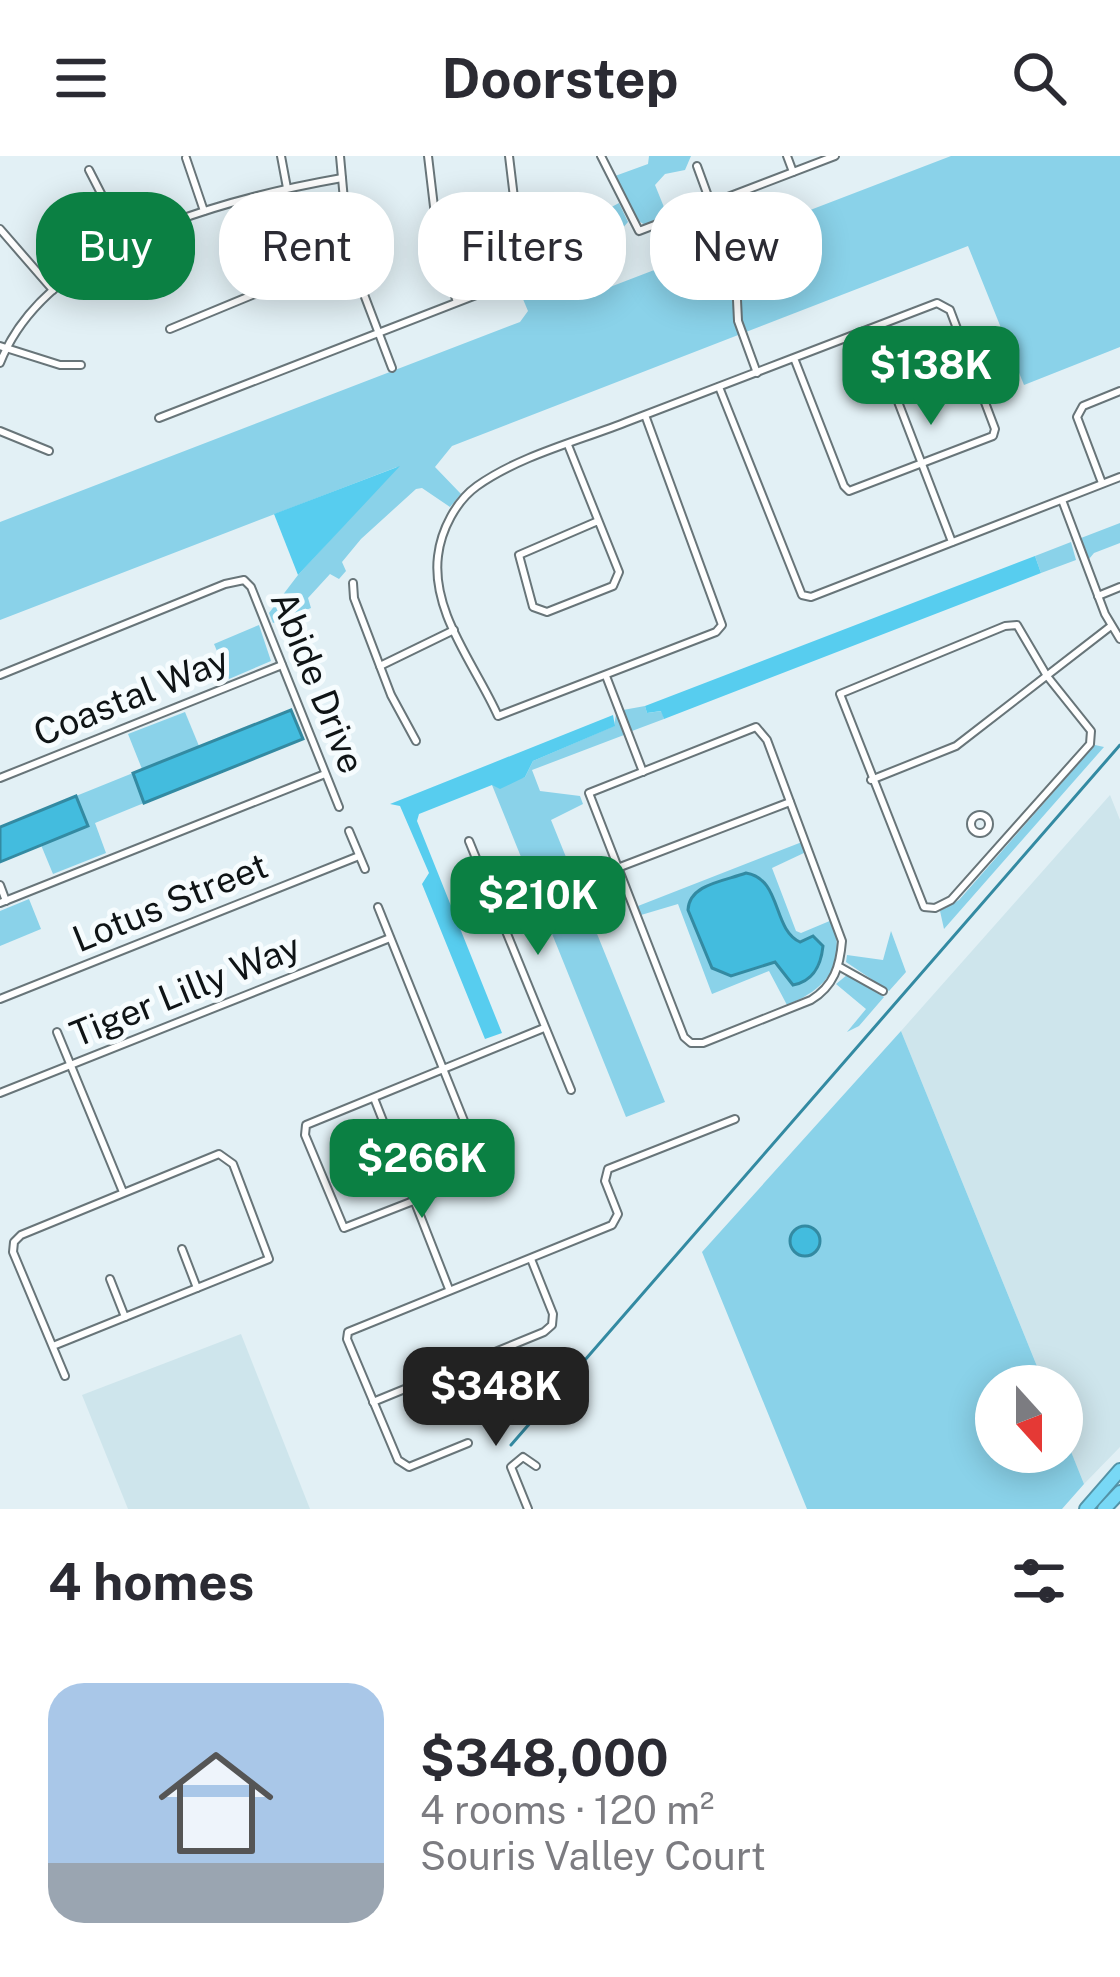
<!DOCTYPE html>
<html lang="en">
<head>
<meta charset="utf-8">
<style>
	:root { --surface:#fff; --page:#f2f2f3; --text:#2b2b33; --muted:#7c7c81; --accent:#0b8043 }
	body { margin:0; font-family:"Public Sans",sans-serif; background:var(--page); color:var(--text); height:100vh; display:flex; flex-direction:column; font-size:45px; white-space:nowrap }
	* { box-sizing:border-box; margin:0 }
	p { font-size:39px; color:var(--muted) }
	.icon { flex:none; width:66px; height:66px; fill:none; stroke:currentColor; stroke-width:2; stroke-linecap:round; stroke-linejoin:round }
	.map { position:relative; height:1353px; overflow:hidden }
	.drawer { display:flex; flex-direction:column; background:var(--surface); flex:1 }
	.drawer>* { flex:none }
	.hud { position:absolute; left:36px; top:36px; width:1050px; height:108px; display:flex; gap:24px }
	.needle { width:78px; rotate:159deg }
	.controls { position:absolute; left:975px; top:1209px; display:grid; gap:24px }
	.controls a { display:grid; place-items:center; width:108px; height:108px; border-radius:50%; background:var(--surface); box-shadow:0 6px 30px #0003; font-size:60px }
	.price { position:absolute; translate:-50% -102px; padding:0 27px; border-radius:24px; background:var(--accent); color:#fff; font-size:39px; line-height:78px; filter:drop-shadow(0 3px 6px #0008) }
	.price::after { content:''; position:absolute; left:50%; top:72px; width:36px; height:27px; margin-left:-18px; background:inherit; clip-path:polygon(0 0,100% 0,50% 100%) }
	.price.selected { background:#222; color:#fff }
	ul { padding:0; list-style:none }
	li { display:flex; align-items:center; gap:36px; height:300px; padding:0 48px }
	li span { display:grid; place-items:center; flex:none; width:336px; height:240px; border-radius:36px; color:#555 }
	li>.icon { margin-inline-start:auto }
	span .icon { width:144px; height:144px; fill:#fffc; stroke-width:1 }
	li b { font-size:51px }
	h2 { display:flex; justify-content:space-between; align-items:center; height:144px; padding:0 48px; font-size:51px }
	.pill { padding:0 42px; border-radius:48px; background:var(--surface); box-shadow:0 6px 30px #0003; font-size:42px; line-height:108px }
	.pill.selected { background:var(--accent); color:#fff }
	header { display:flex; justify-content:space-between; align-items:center; height:156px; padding:0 48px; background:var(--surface); font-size:54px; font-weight:700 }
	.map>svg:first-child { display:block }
	.built { fill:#cee5ec }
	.green { fill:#8ad2e9 }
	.forest { fill:#57cdef }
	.water { fill:#43bcde; stroke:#338aa2; stroke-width:3 }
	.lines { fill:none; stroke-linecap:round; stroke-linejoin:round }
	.stream { stroke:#338aa2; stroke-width:3 }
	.street-casing { stroke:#687579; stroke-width:10 }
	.highway-casing { stroke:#5393a7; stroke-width:16 }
	.street { stroke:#fff; stroke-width:6 }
	.highway { stroke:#78d8f5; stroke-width:12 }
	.labels { text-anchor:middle; stroke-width:10; stroke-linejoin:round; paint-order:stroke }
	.street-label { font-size:36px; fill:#0f1416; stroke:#f6fcfe }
</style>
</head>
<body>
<header><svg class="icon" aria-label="menu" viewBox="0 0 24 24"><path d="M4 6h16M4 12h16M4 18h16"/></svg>Doorstep<svg class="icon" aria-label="search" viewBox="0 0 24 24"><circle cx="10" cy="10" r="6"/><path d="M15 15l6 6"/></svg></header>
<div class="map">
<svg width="1120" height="1353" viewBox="0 0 1120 1353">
	<rect width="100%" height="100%" fill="#e2f0f5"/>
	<g class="built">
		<path d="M1110,639l10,25v627l-36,37 -22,-55v-43h-17l-144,-355z"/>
		<path d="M241,1178l69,175h-182l-46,-114z"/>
	</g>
	<g class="green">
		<path d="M649,0h42l-6,14 -20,4 -10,11 13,32 -23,8 -8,-5 -22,-44 33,-12z"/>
		<path d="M951,0h169v191l-96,38 -56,-139 -516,200 -17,21 26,27 -11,13 -28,-19 -6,1 -55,50 -19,23 4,9 -7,8 -9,-5 -22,24 3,10 -38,15 -4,-10 29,-38 99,-108 -397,153v-98l520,-200 8,-11 -11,-26 12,-7 4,-15 33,-14 -5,-15 58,-31 9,19 -30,34 12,31z"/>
		<path d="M1120,367v20l-26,10 -5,6 -8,-21z"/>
		<path d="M1071,386l5,18 -35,13 -6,-17z"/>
		<path d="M259,469l12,36 -42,18 -15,-35z"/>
		<path d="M645,550l2,7 15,-2 2,8 -32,12 -9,-21z"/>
		<path d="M185,556l14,34 -57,23 -14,-35z"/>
		<path d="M616,558l8,21 -92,35 8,21 40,5 3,8 -32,16 114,282 -39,15 -134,-332 33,-8 8,-16 81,-35z"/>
		<path d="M1095,589l9,2 -160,182 -4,-18 19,-11z"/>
		<path d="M133,617l11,30 -49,20 11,30 -53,21 -12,-29 47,-19 -12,-30z"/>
		<path d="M802,686l4,10 -34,16 24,63 5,2 31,-13c15,45 -5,69 -45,85l-18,-34 -57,23 -34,-90 -37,11 -3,-9z"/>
		<path d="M29,743l12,30 -41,17v-35z"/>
		<path d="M891,775l15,41 -17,19 -43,-29 1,-7 36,5z"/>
		<path d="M847,819l37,22 -25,29 -12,6 19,-23 -30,-25z"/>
		<path d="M901,875l144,355h-49v66h66v-23l22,55 -22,25h-255l-105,-257z"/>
	</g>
	<g class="forest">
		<path d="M400,310l-102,109 -24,-61z"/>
		<path d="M1035,400l6,17 -377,146 -3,-8 -14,2 -2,-7z"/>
		<path d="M613,559l2,11 -82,35 -8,16 -25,12 -8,-4 -73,29 -2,7 85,212 -17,6 -63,-155 7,-11 -29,-67 -10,-2z"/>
	</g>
	<g class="water">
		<path d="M291,554l12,29 -159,64 -11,-30z"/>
		<path d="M76,640l12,30 -88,36v-35z"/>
		<path d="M746,717c36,6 26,56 54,69l13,-6 10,10c-2,19 -9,35 -30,39l-18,-23 -44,14 -19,-8 -24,-58c1,-26 37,-29 58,-37z"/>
		<circle cx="805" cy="1085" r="15"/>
	</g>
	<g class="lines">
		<path class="stream" d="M511,1289l609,-700"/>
		<g class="street-casing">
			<g id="street">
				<path d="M281,0l6,32"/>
				<path d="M340,0l9,99 43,113"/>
				<path d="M428,0l11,93 18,53"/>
				<path d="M601,0l38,75 196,-75"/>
				<path d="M787,0l6,16"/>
				<path d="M186,2l18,53"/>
				<path d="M697,10l30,82 9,31 2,42 19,52"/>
				<path d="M89,14l38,74"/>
				<path d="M0,73l53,61"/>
				<path d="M170,173l179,-74"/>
				<path d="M870,173l82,213"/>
				<path d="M0,190l60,19h21"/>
				<path d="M0,207c47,-120 228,-165 342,-185"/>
				<path d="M719,231l83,208 9,2 309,-120"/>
				<path d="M645,259l77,210 -6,7 -218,84c-22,-50 -67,-103 -60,-160 3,-26 18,-55 39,-70 44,-31 102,-45 152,-65 103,-39 205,-79 308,-118l13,7 45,119 -2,7 -144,55 -5,-5 -50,-128"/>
				<path d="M159,262l361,-140 8,-15 -10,-32 -9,-75"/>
				<path d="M0,275l49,20"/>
				<path d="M568,289l51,127 -6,14 -66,26 -14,-5 -14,-52 79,-34"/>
				<path d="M1102,327l-25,-66 6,-11 37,-15"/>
				<path d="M1062,344l43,114 15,25"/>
				<path d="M353,427l1,15 37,97 25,46"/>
				<path d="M1098,440l22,-9"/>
				<path d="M1017,469l30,51 44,55 -1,13 -139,156 -16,8 -11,-1 -84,-213 165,-68z"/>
				<path d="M380,510l74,-36"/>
				<path d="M0,519l225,-91 19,-4 7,7 88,220"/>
				<path d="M606,520l37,96"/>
				<path d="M756,571l11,13 75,201c-2,25 -8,45 -31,59l-108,43h-12l-7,-6 -95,-244z"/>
				<path d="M0,622l282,-113"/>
				<path d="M871,624l85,-34 155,-120"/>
				<circle cx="980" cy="668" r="9"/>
				<path d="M349,675l16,38"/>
				<path d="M469,685l102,249"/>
				<path d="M620,711l170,-65"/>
				<path d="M0,729l6,16"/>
				<path d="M0,747l325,-129"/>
				<path d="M378,751l107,266 -141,55 -39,-93 1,-10 238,-97"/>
				<path d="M840,811l43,24"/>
				<path d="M0,843l359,-143"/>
				<path d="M57,876l66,160"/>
				<path d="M0,937l390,-155"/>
				<path d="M374,942l75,191"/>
				<path d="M182,1093l15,39"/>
				<path d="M110,1123l15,38"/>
				<path d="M53,1190l216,-87 -36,-95 -14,-10 -198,81 -7,7 -1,10 52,124"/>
				<path d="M373,1246l171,-70 8,-7 1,-11 -22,-55"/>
				<path d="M468,1287l-59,24 -11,-7 -51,-121 1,-7 264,-107 6,-11 -13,-33 3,-12 127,-50"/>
				<path d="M528,1353l-17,-42 12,-10 13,9"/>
			</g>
		</g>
		<g class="highway-casing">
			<g id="highway">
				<path d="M1086,1353l34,-39"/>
				<path d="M1104,1353l16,-17"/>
			</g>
		</g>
		<use href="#street" class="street"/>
		<use href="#highway" class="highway"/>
	</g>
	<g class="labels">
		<g class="street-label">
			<text transform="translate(318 526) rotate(68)" y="13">Abide Drive</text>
			<text transform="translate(131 540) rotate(-22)" y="13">Coastal Way</text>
			<text transform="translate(170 746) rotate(-22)" y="13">Lotus Street</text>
			<text transform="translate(185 834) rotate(-22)" y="13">Tiger Lilly Way</text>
		</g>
	</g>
</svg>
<div class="controls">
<a><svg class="needle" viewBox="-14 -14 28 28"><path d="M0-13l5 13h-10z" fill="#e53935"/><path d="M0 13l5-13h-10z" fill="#7c7c81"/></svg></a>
</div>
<b class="price" style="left:931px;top:272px">$138K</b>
<b class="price" style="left:538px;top:802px">$210K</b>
<b class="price" style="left:422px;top:1065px">$266K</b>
<b class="price selected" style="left:496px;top:1293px">$348K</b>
<div class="hud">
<a class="pill selected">Buy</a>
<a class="pill">Rent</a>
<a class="pill">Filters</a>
<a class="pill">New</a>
</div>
</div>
<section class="drawer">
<h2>4 homes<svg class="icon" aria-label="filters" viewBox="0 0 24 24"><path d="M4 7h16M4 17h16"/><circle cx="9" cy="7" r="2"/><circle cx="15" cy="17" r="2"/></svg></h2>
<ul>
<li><span style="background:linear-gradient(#a9c7e8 75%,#9aa5b1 0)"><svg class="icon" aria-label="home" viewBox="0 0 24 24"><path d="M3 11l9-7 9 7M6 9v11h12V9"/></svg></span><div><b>$348,000</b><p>4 rooms · 120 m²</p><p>Souris Valley Court</p></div></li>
</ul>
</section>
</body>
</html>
